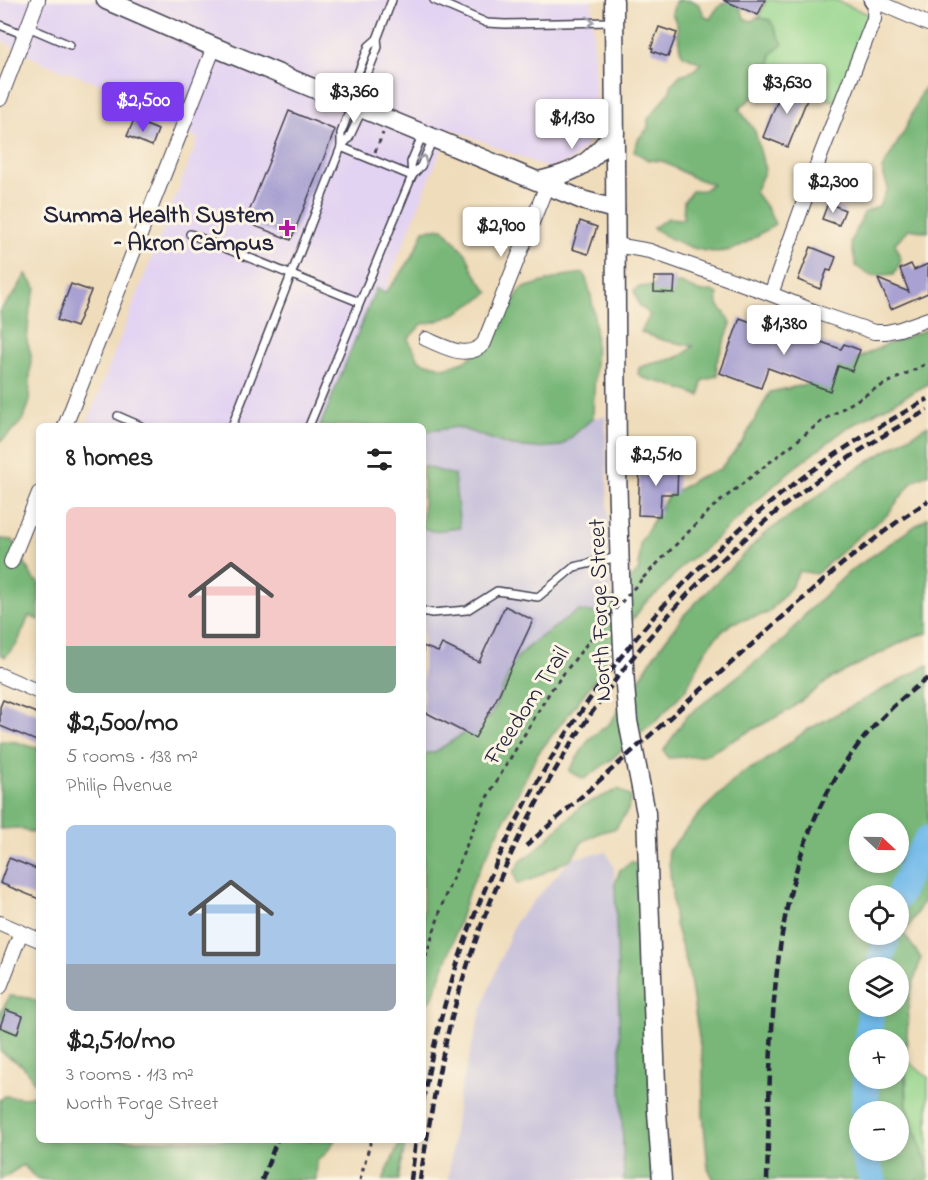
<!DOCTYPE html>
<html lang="en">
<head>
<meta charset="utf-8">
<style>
	:root { --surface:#fff; --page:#f6f6f6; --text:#222; --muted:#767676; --accent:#7c3aed }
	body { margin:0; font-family:"Indie Flower",sans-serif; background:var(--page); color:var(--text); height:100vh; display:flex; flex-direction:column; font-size:22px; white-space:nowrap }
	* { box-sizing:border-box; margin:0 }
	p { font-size:20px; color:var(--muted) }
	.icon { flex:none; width:33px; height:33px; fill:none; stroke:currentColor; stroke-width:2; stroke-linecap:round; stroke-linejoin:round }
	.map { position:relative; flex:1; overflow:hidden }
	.panel { position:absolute; left:36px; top:423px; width:390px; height:720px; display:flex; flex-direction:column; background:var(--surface); border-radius:9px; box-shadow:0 3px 9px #0003 }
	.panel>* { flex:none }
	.needle { width:39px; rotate:112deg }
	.tools { position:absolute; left:849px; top:813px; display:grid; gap:12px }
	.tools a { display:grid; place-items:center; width:60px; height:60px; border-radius:50%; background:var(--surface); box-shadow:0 3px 9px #0003; font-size:30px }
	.price { position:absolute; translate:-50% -51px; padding:0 14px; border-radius:6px; background:#fff; color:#222; font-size:20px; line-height:39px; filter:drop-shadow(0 2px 3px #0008) }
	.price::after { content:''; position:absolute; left:50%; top:36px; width:18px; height:14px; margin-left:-9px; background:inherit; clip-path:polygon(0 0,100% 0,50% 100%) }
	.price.selected { background:var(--accent); color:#fff }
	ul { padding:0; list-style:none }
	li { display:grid; align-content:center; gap:12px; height:318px; padding:0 30px }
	li span { display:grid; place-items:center; height:186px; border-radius:9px; color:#555 }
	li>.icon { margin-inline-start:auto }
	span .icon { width:108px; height:108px; fill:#fffc; stroke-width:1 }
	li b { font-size:26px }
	h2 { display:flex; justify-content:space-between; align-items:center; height:72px; padding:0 30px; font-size:26px }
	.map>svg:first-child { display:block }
	.built { fill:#e3d3f2 }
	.industrial { fill:#c6c0da }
	.green { fill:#96d68d; stroke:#5c7c64; stroke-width:1.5 }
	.forest { fill:#78b778; stroke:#4d6c5a; stroke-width:1.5; fill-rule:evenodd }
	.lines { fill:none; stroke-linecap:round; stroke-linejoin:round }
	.river { stroke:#71baea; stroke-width:27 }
	.building { fill:#a8a1d1 }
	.lane-casing { stroke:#413e4e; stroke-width:10 }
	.street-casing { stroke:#413e4e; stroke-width:16 }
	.secondary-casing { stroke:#413e4e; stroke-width:21 }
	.path { stroke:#413e4e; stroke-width:3; stroke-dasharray:4.5 4.5; stroke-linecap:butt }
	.lane { stroke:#fff; stroke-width:7 }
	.street { stroke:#fff; stroke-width:14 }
	.secondary { stroke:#fff; stroke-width:18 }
	.rail { stroke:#22223b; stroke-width:4.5; stroke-dasharray:9 4.5; stroke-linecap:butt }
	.path-bridge { stroke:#413e4e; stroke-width:3; stroke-dasharray:4.5 4.5; stroke-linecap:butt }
	.oneway { stroke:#9c9ca7 }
	.poi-dot { fill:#b5179e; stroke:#fcf5e5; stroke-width:2 }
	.labels { text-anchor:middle; stroke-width:6; stroke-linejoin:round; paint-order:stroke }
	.poi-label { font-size:24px; font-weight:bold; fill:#22223b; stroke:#fcf5e5; text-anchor:end }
	.street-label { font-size:24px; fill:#22223b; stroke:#fcf5e5 }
</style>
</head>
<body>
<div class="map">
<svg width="928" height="1180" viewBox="0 0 928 1180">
	<rect width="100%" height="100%" fill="#fcf5e5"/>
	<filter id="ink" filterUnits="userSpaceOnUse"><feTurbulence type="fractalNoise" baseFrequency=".0167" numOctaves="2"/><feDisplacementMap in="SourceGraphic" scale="12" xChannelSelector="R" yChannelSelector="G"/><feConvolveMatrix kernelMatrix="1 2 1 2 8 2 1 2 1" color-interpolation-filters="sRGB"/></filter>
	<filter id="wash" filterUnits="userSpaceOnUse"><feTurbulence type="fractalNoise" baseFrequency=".008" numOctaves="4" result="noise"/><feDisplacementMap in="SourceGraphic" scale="24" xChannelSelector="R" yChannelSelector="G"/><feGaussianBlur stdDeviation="1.35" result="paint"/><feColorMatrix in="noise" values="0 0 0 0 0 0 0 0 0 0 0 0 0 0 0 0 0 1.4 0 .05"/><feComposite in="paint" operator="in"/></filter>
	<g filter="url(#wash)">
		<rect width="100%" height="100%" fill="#efdcba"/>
		<path class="built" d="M0,0h592l4,123 -10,24 -15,14 -24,7 -97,-40 -66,165 -8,-4 -56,137h-234l112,-287 -99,-43 3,-11 -61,-23 -41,-23z"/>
		<g class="industrial">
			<path d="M605,416l6,184 -12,13 -85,48 -23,55 -56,36 -12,2v-226l9,3 22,-56 -31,-9v-34l34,-5 54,19h50l32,-28z"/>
			<path d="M606,852l8,15 10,313h-176l10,-81 24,-91 33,-86 57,-64z"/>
		</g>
		<g class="green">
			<path d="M766,0h69l33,14 -32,88 -67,-26 2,-22 -12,-37z"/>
			<path d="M906,1060l22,17v91l-21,-62z"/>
		</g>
		<g class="forest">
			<path d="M677,0c18,0 22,0 28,17l5,2c6,-11 13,-19 27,-19l8,19 8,2 3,-4 14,3 13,24 -12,10c1,38 -9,33 -32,55l16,22 10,39 -10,22 13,18 7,14c-13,9 -27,19 -41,25 -27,9 -59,-6 -81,-21l15,-10 15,1 1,-18 8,-10 12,-1 8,-6 -20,-7 -30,-16 -14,-1 -14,-9 5,-13 9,-10v-9l21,-26 3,-9 8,-9 13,-4 8,-8 -18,-8 -3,-5 -3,-25 -5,-12 3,-11z"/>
			<path d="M928,84v148l-19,-3 -14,14 6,18 -7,13 -23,2 -15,-10 -5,-24 13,-29 15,-7 9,-18 -6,-19 23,-39 16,-37z"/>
			<path d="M443,228l24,27 6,16 16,22c-21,14 -42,28 -67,31l-14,15 12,22 25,7 19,-7 20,-12 37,-60 42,-13 21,-3c18,44 10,98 9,145l-32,28 -23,2 -27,-2 -54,-19 -34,5v-6h-103l56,-138 9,5c18,-21 29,-36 39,-63z"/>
			<path d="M26,274l10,14 -6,20 -3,33 4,13 -2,50 -6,16 -19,19 -4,2v-131l15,-17z"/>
			<path d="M680,283l21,9 11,-1 6,3c-3,17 9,16 13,30l-15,40 2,11 -16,6 -2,15 -30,-11 -27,-7 -5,-4 1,-6c19,-9 38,-4 54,-22l-31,-6 -21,-8 9,-17 -11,-10 -5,-15 6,-3z"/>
			<path d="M928,329v55l-81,44 -57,43 -87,79 -18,13 -24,27 -16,13 -30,40 -18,34 -60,78 -68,135 -22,70 -16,41 -8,1v-248l12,-2 56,-36 23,-55 17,-17 47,-33 21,2 40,-43 1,-27 27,-46 30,-19 23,-9 23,-28 27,-49 34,-7 79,-39z"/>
			<path d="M928,425v49l-15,7 -26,34 -29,22 -42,37 -17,-3 -8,16 -23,26 -36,10 -18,16 -9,13 -19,37 -31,33 -19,14 -25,24 -27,19 -15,-8 20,-32 21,-16 28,-41 17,-28 29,-39 79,-80 90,-64z"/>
			<path d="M423,466l31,9 6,53 -28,3 -9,-3z"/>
			<path d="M928,517v116l-16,4 -80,41 -43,32 -85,46 -36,2 -4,-8 22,-33 100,-79 22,-27 41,-39z"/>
			<path d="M0,539l13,1 21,40 5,2v38l-10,-4 -12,28 -12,13 -5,-3z"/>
			<path d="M928,665v229l-24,40 17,24 -12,40 -4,80 2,28 21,62v12h-214l-6,-12 -5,-54v-49l-14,-92 -14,-49 -7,-73 35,-41 39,-37 20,-10 45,-33zM860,824h38v38h-38zM860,896h38v38h-38zM860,968h38v38h-38zM860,1040h38v38h-38zM860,1112h38v38h-38z"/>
			<path d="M0,741l16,1 20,6 3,-3v89l-22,-6 -17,1z"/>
			<path d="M619,789l12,8 -3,13 -12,18 -17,5 -17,9 -10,16 -42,22 -13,4 -3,-12 7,-11 14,-10 46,-45z"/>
			<path d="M631,862l8,1 4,9 11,308h-30l-9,-296 5,-14z"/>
			<path d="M10,996l19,2 10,4v86l-16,-22 -23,-15v-38z"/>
			<path d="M39,1093v47h296l-9,13 -9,8 -1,19h-272l-8,-2 -13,-13 -23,15v-80l5,-4 20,2z"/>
			<path d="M401,1140h5l-8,40h-15z"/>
		</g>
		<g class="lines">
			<g class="river">
				<path d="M898,897l17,-38 13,-20"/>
				<path d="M879,968l8,-34"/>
				<path d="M868,1040l3,-34"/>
				<path d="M864,1112l2,-34"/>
				<path d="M862,1150l11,30"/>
			</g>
		</g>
		<g id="blocks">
			<g class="building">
				<path d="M723,0h42l-7,15z"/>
				<path d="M659,27l18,6 -9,24 -16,-6 1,-2 -2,-1z"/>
				<path d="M785,82l25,10 -22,55 -25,-10z"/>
				<path d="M289,111l46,19 -44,110 -46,-18z"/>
				<path d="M134,120l24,10 -6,16 -25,-10z"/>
				<path d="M828,203l17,7 -6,15 -17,-6z"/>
				<path d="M580,221l17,6 -9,27 -16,-5z"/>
				<path d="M811,247l25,10 -5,14 -4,-1 -7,19 -22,-9z"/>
				<path d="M911,264l3,6 14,-6v29l-37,16 -13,-30 31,13 -9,-23z"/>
				<path d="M654,277h21l-1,16 -20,-1z"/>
				<path d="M71,284l20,7 -15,36 -19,-7z"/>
				<path d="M740,318l22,8 1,-2 29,11 1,-3 48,17 3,-5 16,6 -8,21 -14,-5 -8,25 -62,-23 -7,20 -41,-15z"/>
				<path d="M640,464l38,1 -1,29h-16l-1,22 -22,-1z"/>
				<path d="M505,606l28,14 -35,76 -23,42 -52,-27v-65l15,6 4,-8 37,18z"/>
				<path d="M3,700l36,14v28l-39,-16v-19z"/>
				<path d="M9,858l30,12v29l-39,-16z"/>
				<path d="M6,1010l17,6 -6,18 -17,-7z"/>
			</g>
		</g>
	</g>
	<g filter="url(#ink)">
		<use href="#blocks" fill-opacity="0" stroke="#413e4e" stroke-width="1.5"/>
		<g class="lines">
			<g class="lane-casing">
				<g id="lane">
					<path d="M434,0l53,23 18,1 108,-2"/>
					<path d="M0,25l25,10"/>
					<path d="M28,27l42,18"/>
					<path d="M347,100l22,-54 8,-7"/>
					<path d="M355,105l23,-58 -1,-8 15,-39"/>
					<path d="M351,106l-10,27v14l8,-9 13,-28"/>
					<path d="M422,136l-11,26 1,14 9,-10 12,-27"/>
					<path d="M190,234l169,68"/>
					<path d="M118,416l23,10"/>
					<path d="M232,426l109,-279 71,29 -103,250"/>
					<path d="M423,611l9,2 35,-3 30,-19 41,6 36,-30 44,-10"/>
				</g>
			</g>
			<g class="street-casing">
				<g id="street">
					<path d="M0,99l38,-99"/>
					<path d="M616,245l34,6 121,43 47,19 56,19h12l14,-3 28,-10"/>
					<path d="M771,294l50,-140 53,-135 1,-18 53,23"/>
					<path d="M426,339c19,8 42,22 58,4l63,-158"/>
					<path d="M65,426l149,-379"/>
					<path d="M11,562l28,-69"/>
					<path d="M0,675l39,17"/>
					<path d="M0,923l39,17"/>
					<path d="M0,987l21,-55"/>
				</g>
			</g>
			<g class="secondary-casing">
				<g id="secondary">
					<path d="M106,0l108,47 371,154 30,8"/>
					<path d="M614,0l3,471 4,137 4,77 3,36 18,92 11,299 5,68"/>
					<path d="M873,0h2"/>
					<path d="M538,181c40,-9 52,-17 77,-50"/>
				</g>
			</g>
			<g class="path">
				<path d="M375,152l8,-19"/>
				<path d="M643,578l70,-71 109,-86 53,-32 53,-26"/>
				<path d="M423,966l21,-67 42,-100 65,-109 52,-67"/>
				<path d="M360,1180l11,-40"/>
			</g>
			<use href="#lane" class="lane"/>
			<use href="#street" class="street"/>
			<use href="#secondary" class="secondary"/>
			<g class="rail">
				<path d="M526,846l316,-282 55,-42 31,-21"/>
				<path d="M423,1101c40,-232 166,-448 347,-598 48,-40 103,-74 158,-104"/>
				<path d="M262,1180l15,-40"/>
				<path d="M411,1180l5,-40"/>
				<path d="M420,1180c10,-62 20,-124 38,-184 72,-250 241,-462 470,-586"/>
				<path d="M767,1180c6,-183 -5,-382 161,-502"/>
			</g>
			<path class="path-bridge" d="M603,623l40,-45"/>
		</g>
		<defs><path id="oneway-chevron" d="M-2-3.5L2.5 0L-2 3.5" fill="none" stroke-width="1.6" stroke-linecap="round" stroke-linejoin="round" transform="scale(1.5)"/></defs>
		<g class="oneway">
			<use href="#oneway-chevron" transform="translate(590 22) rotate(-1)"/>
			<use href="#oneway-chevron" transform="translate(423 159) rotate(-64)"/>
		</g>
	</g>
	<path class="poi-dot" d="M284 219h6v6h6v6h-6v6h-6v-6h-6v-6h6z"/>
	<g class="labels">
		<g class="poi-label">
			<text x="274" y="222">Summa Health System<tspan x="274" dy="28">– Akron Campus</tspan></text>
		</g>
		<g class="street-label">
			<text transform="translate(599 610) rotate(-92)" y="8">North Forge Street</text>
			<text transform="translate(526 705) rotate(-57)" y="8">Freedom Trail</text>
		</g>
	</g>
</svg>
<div class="tools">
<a><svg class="needle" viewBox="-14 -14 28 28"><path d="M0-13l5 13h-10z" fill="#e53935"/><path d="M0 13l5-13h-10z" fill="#767676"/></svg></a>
<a><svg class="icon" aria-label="locate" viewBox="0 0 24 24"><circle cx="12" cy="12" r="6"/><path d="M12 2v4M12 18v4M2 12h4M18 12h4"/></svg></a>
<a><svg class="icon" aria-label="layers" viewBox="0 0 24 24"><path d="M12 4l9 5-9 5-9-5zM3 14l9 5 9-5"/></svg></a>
<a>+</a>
<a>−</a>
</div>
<b class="price" style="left:787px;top:115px">$3,630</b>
<b class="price" style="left:354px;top:124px">$3,360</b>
<b class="price selected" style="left:143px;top:133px">$2,500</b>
<b class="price" style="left:572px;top:150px">$1,130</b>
<b class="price" style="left:833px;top:214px">$2,300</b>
<b class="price" style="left:501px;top:258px">$2,900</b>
<b class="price" style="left:784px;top:356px">$1,380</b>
<b class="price" style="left:656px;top:487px">$2,510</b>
<section class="panel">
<h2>8 homes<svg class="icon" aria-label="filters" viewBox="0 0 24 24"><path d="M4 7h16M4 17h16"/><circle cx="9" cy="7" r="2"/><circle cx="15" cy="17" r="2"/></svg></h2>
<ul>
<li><span style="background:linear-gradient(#f6c9c9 75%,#7fa58c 0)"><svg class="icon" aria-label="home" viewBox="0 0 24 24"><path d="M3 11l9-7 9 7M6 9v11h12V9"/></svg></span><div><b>$2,500/mo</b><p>5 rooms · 138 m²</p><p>Philip Avenue</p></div></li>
<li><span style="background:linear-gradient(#a9c7e8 75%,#9aa5b1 0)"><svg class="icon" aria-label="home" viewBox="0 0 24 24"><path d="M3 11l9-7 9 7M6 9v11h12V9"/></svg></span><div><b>$2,510/mo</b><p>3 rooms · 113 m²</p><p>North Forge Street</p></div></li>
</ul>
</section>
</div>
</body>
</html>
